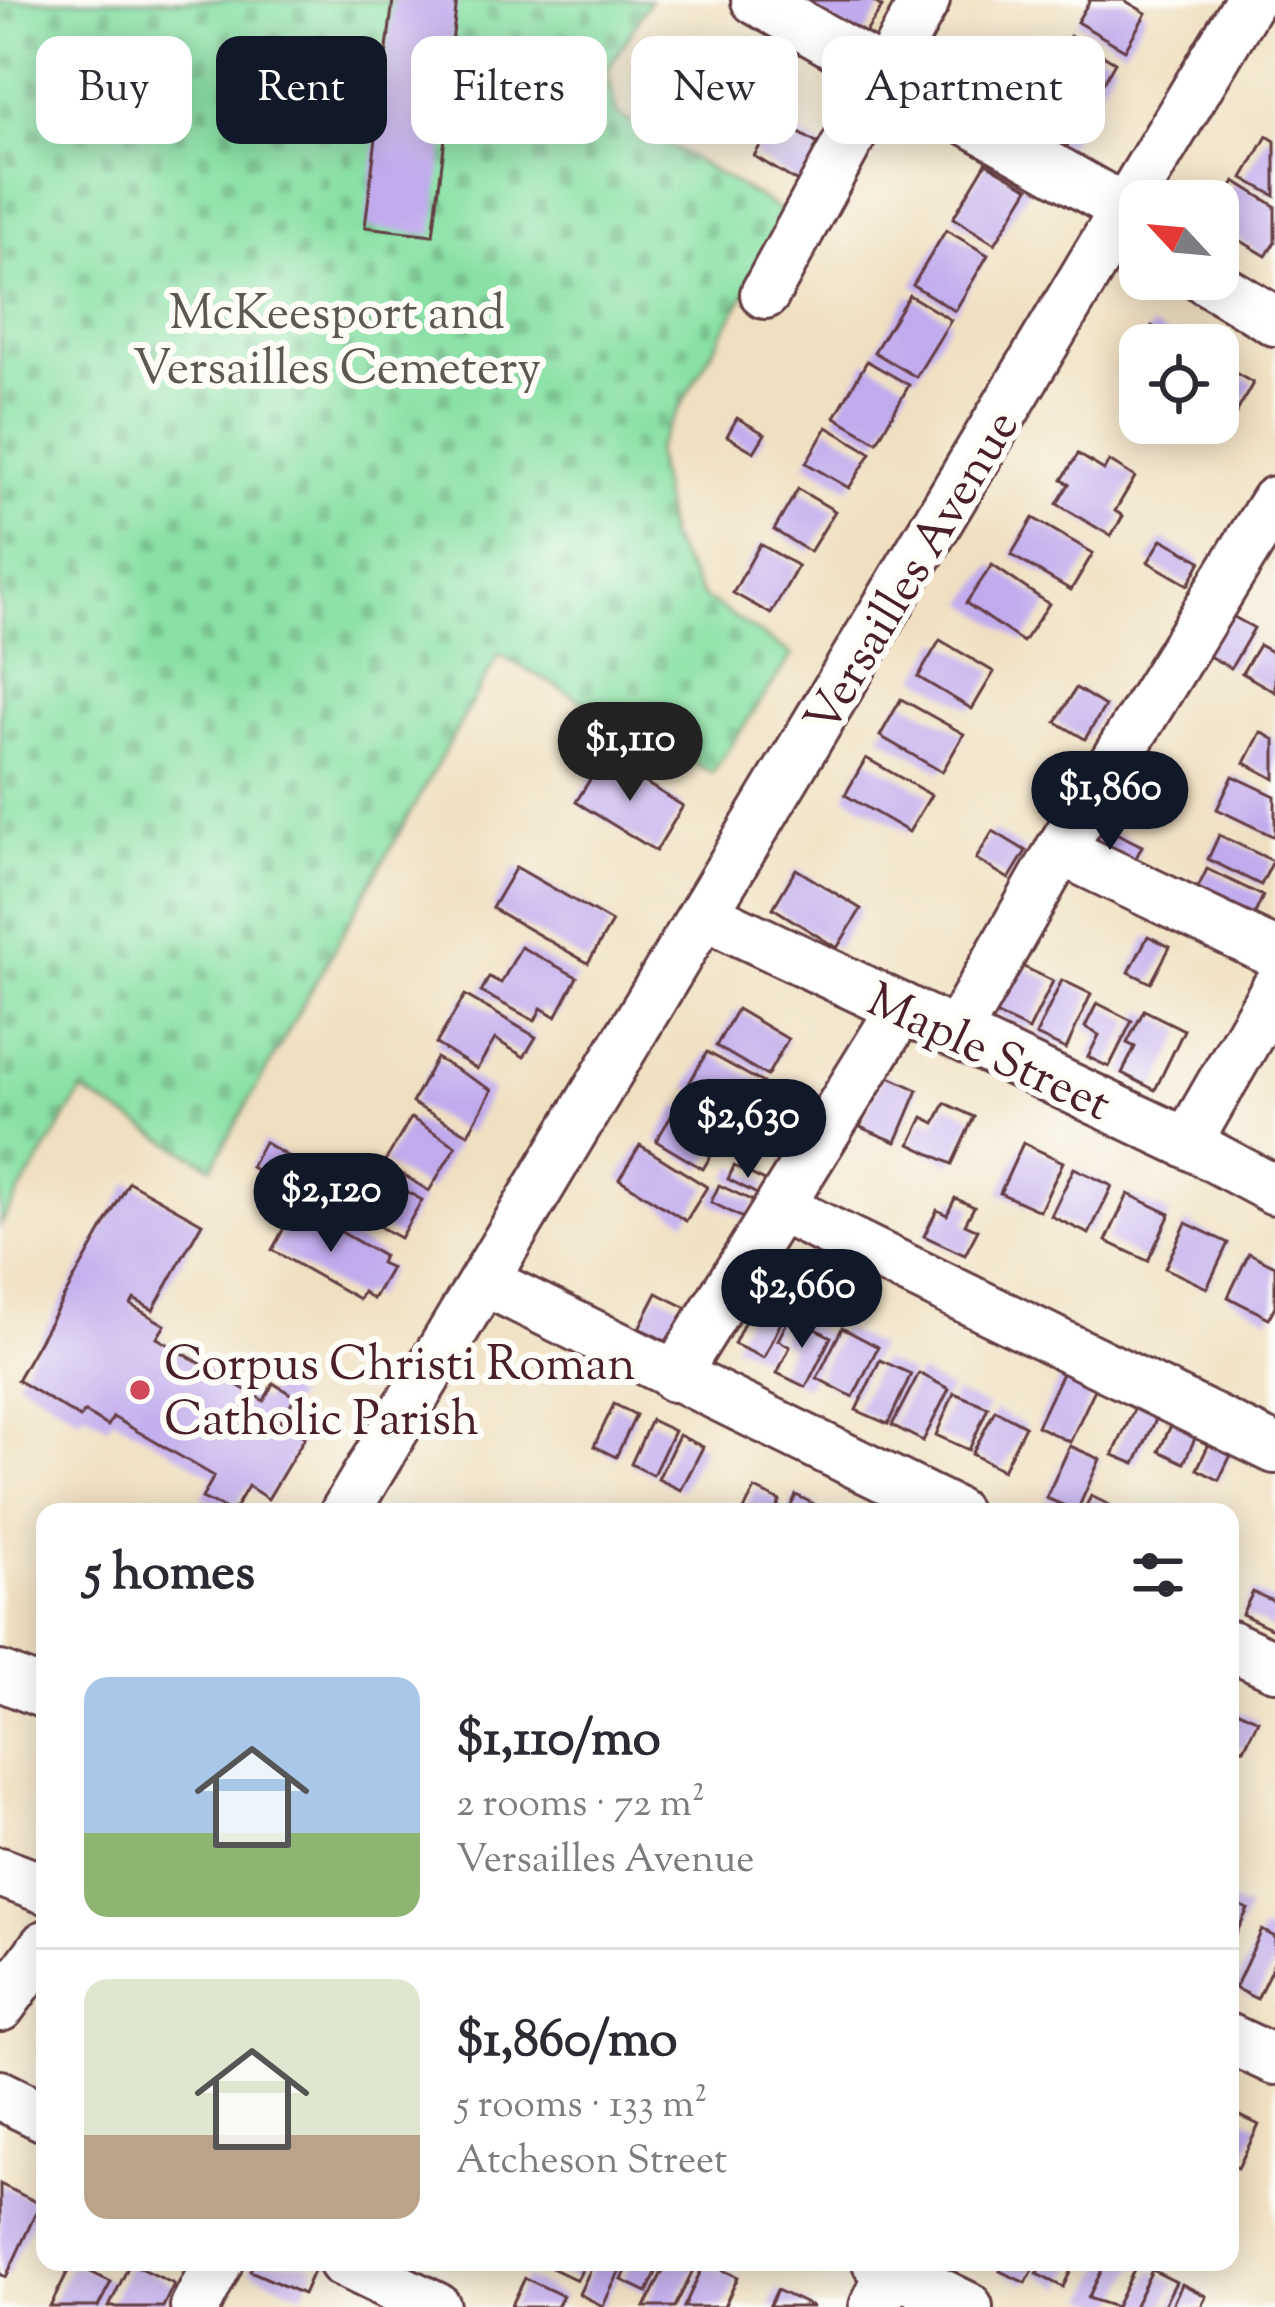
<!DOCTYPE html>
<html lang="en">
<head>
<meta charset="utf-8">
<style>
	:root { --surface:#fff; --page:#f7f7f7; --text:#2b2b33; --muted:#7c7c81; --line:#e1e1e2; --accent:#111827 }
	body { margin:0; font-family:"Sorts Mill Goudy",serif; background:var(--page); color:var(--text); height:100vh; display:flex; flex-direction:column; font-size:45px; white-space:nowrap }
	* { box-sizing:border-box; margin:0 }
	p { font-size:39px; color:var(--muted) }
	.icon { flex:none; width:66px; height:66px; fill:none; stroke:currentColor; stroke-width:2; stroke-linecap:round; stroke-linejoin:round }
	.map { position:relative; flex:1; overflow:hidden }
	.panel { position:absolute; left:36px; top:1503px; width:1203px; height:768px; display:flex; flex-direction:column; background:var(--surface); border-radius:24px; box-shadow:0 6px 30px #0003 }
	.panel>* { flex:none }
	.banner { position:absolute; left:36px; top:36px; width:1203px; height:108px; display:flex; gap:24px }
	.needle { width:78px; rotate:296deg }
	.controls { position:absolute; left:1119px; top:180px; display:grid; gap:24px }
	.controls a { display:grid; place-items:center; width:120px; height:120px; border-radius:24px; background:var(--surface); box-shadow:0 6px 30px #0003; font-size:60px }
	.price { position:absolute; translate:-50% -102px; padding:0 27px; border-radius:42px; background:var(--accent); color:#fff; font-size:39px; line-height:78px; filter:drop-shadow(0 3px 6px #0008) }
	.price::after { content:''; position:absolute; left:50%; top:72px; width:36px; height:27px; margin-left:-18px; background:inherit; clip-path:polygon(0 0,100% 0,50% 100%) }
	.price.selected { background:#222; color:#fff }
	ul { padding:0; list-style:none }
	li { display:flex; align-items:center; gap:36px; height:300px; padding:0 48px }
	li+li { border-top:3px solid var(--line) }
	li span { display:grid; place-items:center; flex:none; width:336px; height:240px; border-radius:24px; color:#555 }
	li>.icon { margin-inline-start:auto }
	span .icon { width:144px; height:144px; fill:#fffc; stroke-width:1 }
	li b { font-size:51px }
	h2 { display:flex; justify-content:space-between; align-items:center; height:144px; padding:0 48px; font-size:51px }
	.pill { padding:0 42px; border-radius:24px; background:var(--surface); box-shadow:0 6px 30px #0003; font-size:42px; line-height:108px }
	.pill.selected { background:var(--accent); color:#fff }
	.map>svg:first-child { display:block }
	.cemetery { fill:url(#cemetery-stones); stroke:#6a8068; stroke-width:3 }
	.building { fill:#c1abed }
	.lines { fill:none; stroke-linecap:round; stroke-linejoin:round }
	.minor-casing { stroke:#633c42; stroke-width:54 }
	.minor { stroke:#fff; stroke-width:48 }
	.poi-dot { fill:#d1495b; stroke:#fdfcf7; stroke-width:4.5 }
	.labels { text-anchor:middle; stroke-width:12; stroke-linejoin:round; paint-order:stroke }
	.park-label { font-size:48px; fill:#5d5950; stroke:#fdfcf7 }
	.street-label { font-size:48px; fill:#4a1f2b; stroke:#fdfcf7 }
	.poi-label { font-size:48px; fill:#4a1f2b; stroke:#fdfcf7; text-anchor:start }
</style>
</head>
<body>
<div class="map">
<svg width="1275" height="2307" viewBox="0 0 1275 2307">
	<defs>
		<pattern id="cemetery-stones" width="16" height="16" patternUnits="userSpaceOnUse" patternTransform="scale(3)"><rect width="16" height="16" fill="#89e1a6"/><path d="M2 7V4a2 2 0 0 1 4 0v3zM10 15v-3a2 2 0 0 1 4 0v3z" fill="#78c18f"/></pattern>
	</defs>
	<rect width="100%" height="100%" fill="#fdfcf7"/>
	<filter id="ink" filterUnits="userSpaceOnUse"><feTurbulence type="fractalNoise" baseFrequency=".00833" numOctaves="2"/><feDisplacementMap in="SourceGraphic" scale="24" xChannelSelector="R" yChannelSelector="G"/><feConvolveMatrix kernelMatrix="1 2 1 2 8 2 1 2 1" color-interpolation-filters="sRGB"/></filter>
	<filter id="wash" filterUnits="userSpaceOnUse"><feTurbulence type="fractalNoise" baseFrequency=".004" numOctaves="4" result="noise"/><feDisplacementMap in="SourceGraphic" scale="48" xChannelSelector="R" yChannelSelector="G"/><feGaussianBlur stdDeviation="2.7" result="paint"/><feColorMatrix in="noise" values="0 0 0 0 0 0 0 0 0 0 0 0 0 0 0 0 0 1.4 0 .05"/><feComposite in="paint" operator="in"/></filter>
	<g filter="url(#wash)">
		<rect width="100%" height="100%" fill="#f0e0c1"/>
		<path class="cemetery" d="M0,0h650l-43,71 10,43 173,102 -135,234 14,89 34,58 89,58 -80,118 -213,-119 -287,513 -130,-76 -82,134z"/>
		<g id="blocks">
			<g class="building">
				<path d="M393,0h64l-8,68 24,3 -7,61 -20,-2 -13,105 -68,-8z"/>
				<path d="M812,0h59l11,7 -21,33 -53,-34z"/>
				<path d="M1090,0h34l22,13 -21,37 -48,-28z"/>
				<path d="M1070,36l45,26 -20,36 -45,-25z"/>
				<path d="M749,38l35,22 -29,49 -36,-22z"/>
				<path d="M1036,91l47,28 -21,35 -47,-28z"/>
				<path d="M776,119l47,28 -22,37 -47,-28z"/>
				<path d="M1267,136l8,5v55l-32,-18z"/>
				<path d="M986,163l43,25 -34,56 -42,-26z"/>
				<path d="M1235,181l40,25v36l-9,14 -48,-29v-17z"/>
				<path d="M946,230l42,25 -33,56 -42,-26z"/>
				<path d="M909,295l42,25 -35,57 -42,-25z"/>
				<path d="M1152,326l35,19h-46z"/>
				<path d="M867,361l42,24 -32,57 -42,-25z"/>
				<path d="M1218,363l35,20 -24,43 -11,-7z"/>
				<path d="M737,418l28,16 -11,18 -27,-16z"/>
				<path d="M827,427l44,26 -22,35 -43,-25z"/>
				<path d="M1078,454l26,16 5,-9 26,16 -20,34 8,5 -12,20 -54,-32 12,-20 -7,-4z"/>
				<path d="M798,489l37,22 -25,41 -36,-22z"/>
				<path d="M1033,518l60,35 -22,37 -60,-35z"/>
				<path d="M1162,539l39,22 -13,24 -40,-23z"/>
				<path d="M760,544l38,22 -27,48 -38,-21z"/>
				<path d="M992,565l57,39 -26,38 -57,-39z"/>
				<path d="M1214,606l40,22 -23,40 -39,-21z"/>
				<path d="M940,640l54,32 -22,37 -54,-32z"/>
				<path d="M1259,645l16,9v38l-33,-19z"/>
				<path d="M1076,688l29,18 -20,33 -29,-17z"/>
				<path d="M901,699l63,35 -22,38 -62,-36z"/>
				<path d="M1261,732l14,8v39l-30,-16z"/>
				<path d="M604,757l79,49 -27,45 -80,-49z"/>
				<path d="M866,758l65,37 -22,37 -64,-37z"/>
				<path d="M1233,776l42,20v41l-58,-28z"/>
				<path d="M1090,830l22,11 4,-8 26,13 -16,32 -49,-23z"/>
				<path d="M993,831l33,20 -17,28 -33,-20z"/>
				<path d="M1219,835l54,26 -12,24 -53,-26z"/>
				<path d="M516,867l96,55 -24,41 -96,-55z"/>
				<path d="M796,869l65,40 -24,39 -64,-40z"/>
				<path d="M1207,869l56,27 -17,37 -57,-27z"/>
				<path d="M1148,936l22,11 -19,36 -22,-11z"/>
				<path d="M521,947l56,30 -21,40 -15,-9 -6,13 -54,-29 8,-15 12,6z"/>
				<path d="M1005,958l48,23 -24,49 -40,-19z"/>
				<path d="M1062,980l29,14 -25,55 -30,-14z"/>
				<path d="M465,995l71,42 -12,20 -29,-18 -18,30 -41,-25z"/>
				<path d="M1097,1003l35,18 -23,46 -21,-10 11,-22 -14,-8z"/>
				<path d="M737,1009l51,30 -21,37 -51,-30z"/>
				<path d="M1144,1010l40,20 -29,60 -33,-17 13,-26 -8,-4z"/>
				<path d="M707,1052l56,31 -20,35 -56,-31z"/>
				<path d="M436,1058l56,32 -24,44 -56,-31z"/>
				<path d="M883,1074l35,16 -22,52 -36,-15z"/>
				<path d="M788,1096l31,16 -15,29 -31,-16z"/>
				<path d="M945,1103l29,14 -22,47 -42,-20 13,-27 12,6z"/>
				<path d="M678,1105l47,27 -22,37 -47,-28z"/>
				<path d="M411,1118l45,28 -27,45 -45,-28z"/>
				<path d="M264,1142l55,34 -10,15 -26,-17 -6,9 -26,-16z"/>
				<path d="M1023,1143l40,19 -23,49 -40,-18z"/>
				<path d="M640,1145l67,42 -21,34 -67,-42z"/>
				<path d="M734,1166l33,16 -6,14 -33,-17z"/>
				<path d="M1074,1168l38,18 -23,48 -38,-18z"/>
				<path d="M386,1180l36,20 -22,38 -36,-20z"/>
				<path d="M129,1182l73,41 -49,87 -19,-11 -3,6 34,20 -8,13 107,63 9,-18 22,14 -15,25 25,15 -37,62 -20,-13 -15,26 -31,-14 12,-22 -101,-59 -5,9 -24,-14 -4,6 -63,-38z"/>
				<path d="M719,1185l36,17 -8,18 -36,-18z"/>
				<path d="M1128,1194l42,20 -22,47 -42,-20z"/>
				<path d="M955,1198l19,9 -9,17 13,6 -13,25 -41,-19 13,-26 10,5z"/>
				<path d="M296,1206l87,50 -3,7 11,5 -18,31 -10,-7 -4,7 -87,-49z"/>
				<path d="M1186,1223l42,20 -21,45 -42,-20z"/>
				<path d="M1249,1253l26,13v40l-6,12 -41,-21z"/>
				<path d="M767,1275l30,14 -33,69 -30,-14z"/>
				<path d="M657,1293l38,19 -17,35 -39,-19z"/>
				<path d="M790,1316l41,21 -25,50 -29,-14 13,-26 -12,-7z"/>
				<path d="M842,1328l36,19 -25,50 -36,-19z"/>
				<path d="M880,1360l31,14 -23,50 -32,-14z"/>
				<path d="M1065,1367l33,16 -28,59 -33,-16z"/>
				<path d="M919,1373l30,16 -26,52 -31,-16z"/>
				<path d="M1143,1390l22,10 -30,64 -22,-9z"/>
				<path d="M954,1393l34,14 -19,43 -33,-15z"/>
				<path d="M614,1404l22,11 -20,42 -22,-11z"/>
				<path d="M1179,1408l24,12 -19,43 -25,-12z"/>
				<path d="M995,1410l30,16 -22,44 -31,-16z"/>
				<path d="M651,1420l23,11 -21,44 -22,-11z"/>
				<path d="M1217,1427l22,11 -20,42 -22,-11z"/>
				<path d="M679,1435l24,12 -22,43 -23,-11z"/>
				<path d="M1070,1446l30,13 -23,52 -31,-13z"/>
				<path d="M755,1489l25,12 -5,11h-32z"/>
				<path d="M796,1495l22,11 -3,6h-27z"/>
				<path d="M1091,1496l33,16h-41z"/>
				<path d="M1253,1592l22,10v28l-33,-16z"/>
				<path d="M1230,1707l28,13 -14,29 -14,-6z"/>
				<path d="M1230,1901l18,8 -18,37z"/>
				<path d="M1262,1930l13,7v24l-18,38 -22,-11z"/>
				<path d="M1230,2111l29,14 -21,43 -8,-4z"/>
				<path d="M0,2184l40,20 -34,73 -6,-3z"/>
				<path d="M254,2262h49l12,5 -12,27 -53,-23z"/>
				<path d="M555,2262h31l-9,18 -25,-12z"/>
				<path d="M594,2262h30l-21,44 -24,-12z"/>
				<path d="M630,2262h31l-14,30 -25,-12z"/>
				<path d="M667,2262h30l-22,45h-30z"/>
				<path d="M705,2262l33,15 -14,30h-40z"/>
				<path d="M1005,2262h32l-11,21 -26,-12z"/>
				<path d="M1043,2262h32l-12,25 -26,-13z"/>
				<path d="M1106,2262h32l-22,45 -28,-9z"/>
				<path d="M72,2263l39,19 -13,25h-48z"/>
				<path d="M130,2263l44,21 -11,23h-54z"/>
				<path d="M1152,2270l24,12 -13,25h-29z"/>
				<path d="M525,2278l38,18 -6,11h-46z"/>
				<path d="M1182,2284l24,12 -5,11h-30z"/>
				<path d="M777,2290l36,17h-44z"/>
			</g>
		</g>
	</g>
	<g filter="url(#ink)">
		<use href="#blocks" fill-opacity="0" stroke="#633c42" stroke-width="3"/>
		<g class="lines">
			<g class="minor-casing">
				<g id="minor">
					<path d="M756,0l370,210"/>
					<path d="M1205,279l70,42"/>
					<path d="M765,294l160,-294"/>
					<path d="M1060,850l215,103"/>
					<path d="M703,914l484,229 88,47"/>
					<path d="M956,1033l104,-183 215,-349"/>
					<path d="M1187,1143l88,-153"/>
					<path d="M781,1208l494,241"/>
					<path d="M484,1281l471,231"/>
					<path d="M674,1377l228,-369"/>
					<path d="M345,1512l905,-1512"/>
					<path d="M1230,1645l45,21"/>
					<path d="M0,1676l45,18"/>
					<path d="M0,1872l45,17"/>
					<path d="M0,2007l45,-62"/>
					<path d="M1230,2039l45,21"/>
					<path d="M0,2095l45,22"/>
					<path d="M343,2262l93,45"/>
					<path d="M877,2262l91,45"/>
					<path d="M195,2307l23,-45"/>
					<path d="M874,2307l21,-45"/>
				</g>
			</g>
			<use href="#minor" class="minor"/>
		</g>
	</g>
	<circle class="poi-dot" cx="140" cy="1390" r="12"/>
	<g class="labels">
		<g class="park-label">
			<text x="337" y="328">McKeesport and<tspan x="337" dy="55">Versailles Cemetery</tspan></text>
		</g>
		<g class="street-label">
			<text transform="translate(910 571) rotate(-59)" y="17">Versailles Avenue</text>
			<text transform="translate(990 1050) rotate(25)" y="17">Maple Street</text>
		</g>
		<g class="poi-label">
			<text x="164" y="1379">Corpus Christi Roman<tspan x="164" dy="55">Catholic Parish</tspan></text>
		</g>
	</g>
</svg>
<div class="controls">
<a><svg class="needle" viewBox="-14 -14 28 28"><path d="M0-13l5 13h-10z" fill="#e53935"/><path d="M0 13l5-13h-10z" fill="#7c7c81"/></svg></a>
<a><svg class="icon" aria-label="locate" viewBox="0 0 24 24"><circle cx="12" cy="12" r="6"/><path d="M12 2v4M12 18v4M2 12h4M18 12h4"/></svg></a>
</div>
<b class="price selected" style="left:630px;top:804px">$1,110</b>
<b class="price" style="left:1110px;top:853px">$1,860</b>
<b class="price" style="left:748px;top:1181px">$2,630</b>
<b class="price" style="left:331px;top:1255px">$2,120</b>
<b class="price" style="left:802px;top:1351px">$2,660</b>
<div class="banner">
<a class="pill">Buy</a>
<a class="pill selected">Rent</a>
<a class="pill">Filters</a>
<a class="pill">New</a>
<a class="pill">Apartment</a>
</div>
<section class="panel">
<h2>5 homes<svg class="icon" aria-label="filters" viewBox="0 0 24 24"><path d="M4 7h16M4 17h16"/><circle cx="9" cy="7" r="2"/><circle cx="15" cy="17" r="2"/></svg></h2>
<ul>
<li><span style="background:linear-gradient(#a9c7e8 65%,#8fb573 0)"><svg class="icon" aria-label="home" viewBox="0 0 24 24"><path d="M3 11l9-7 9 7M6 9v11h12V9"/></svg></span><div><b>$1,110/mo</b><p>2 rooms · 72 m²</p><p>Versailles Avenue</p></div></li>
<li><span style="background:linear-gradient(#dfe7d0 65%,#b9a48a 0)"><svg class="icon" aria-label="home" viewBox="0 0 24 24"><path d="M3 11l9-7 9 7M6 9v11h12V9"/></svg></span><div><b>$1,860/mo</b><p>5 rooms · 133 m²</p><p>Atcheson Street</p></div></li>
</ul>
</section>
</div>
</body>
</html>
